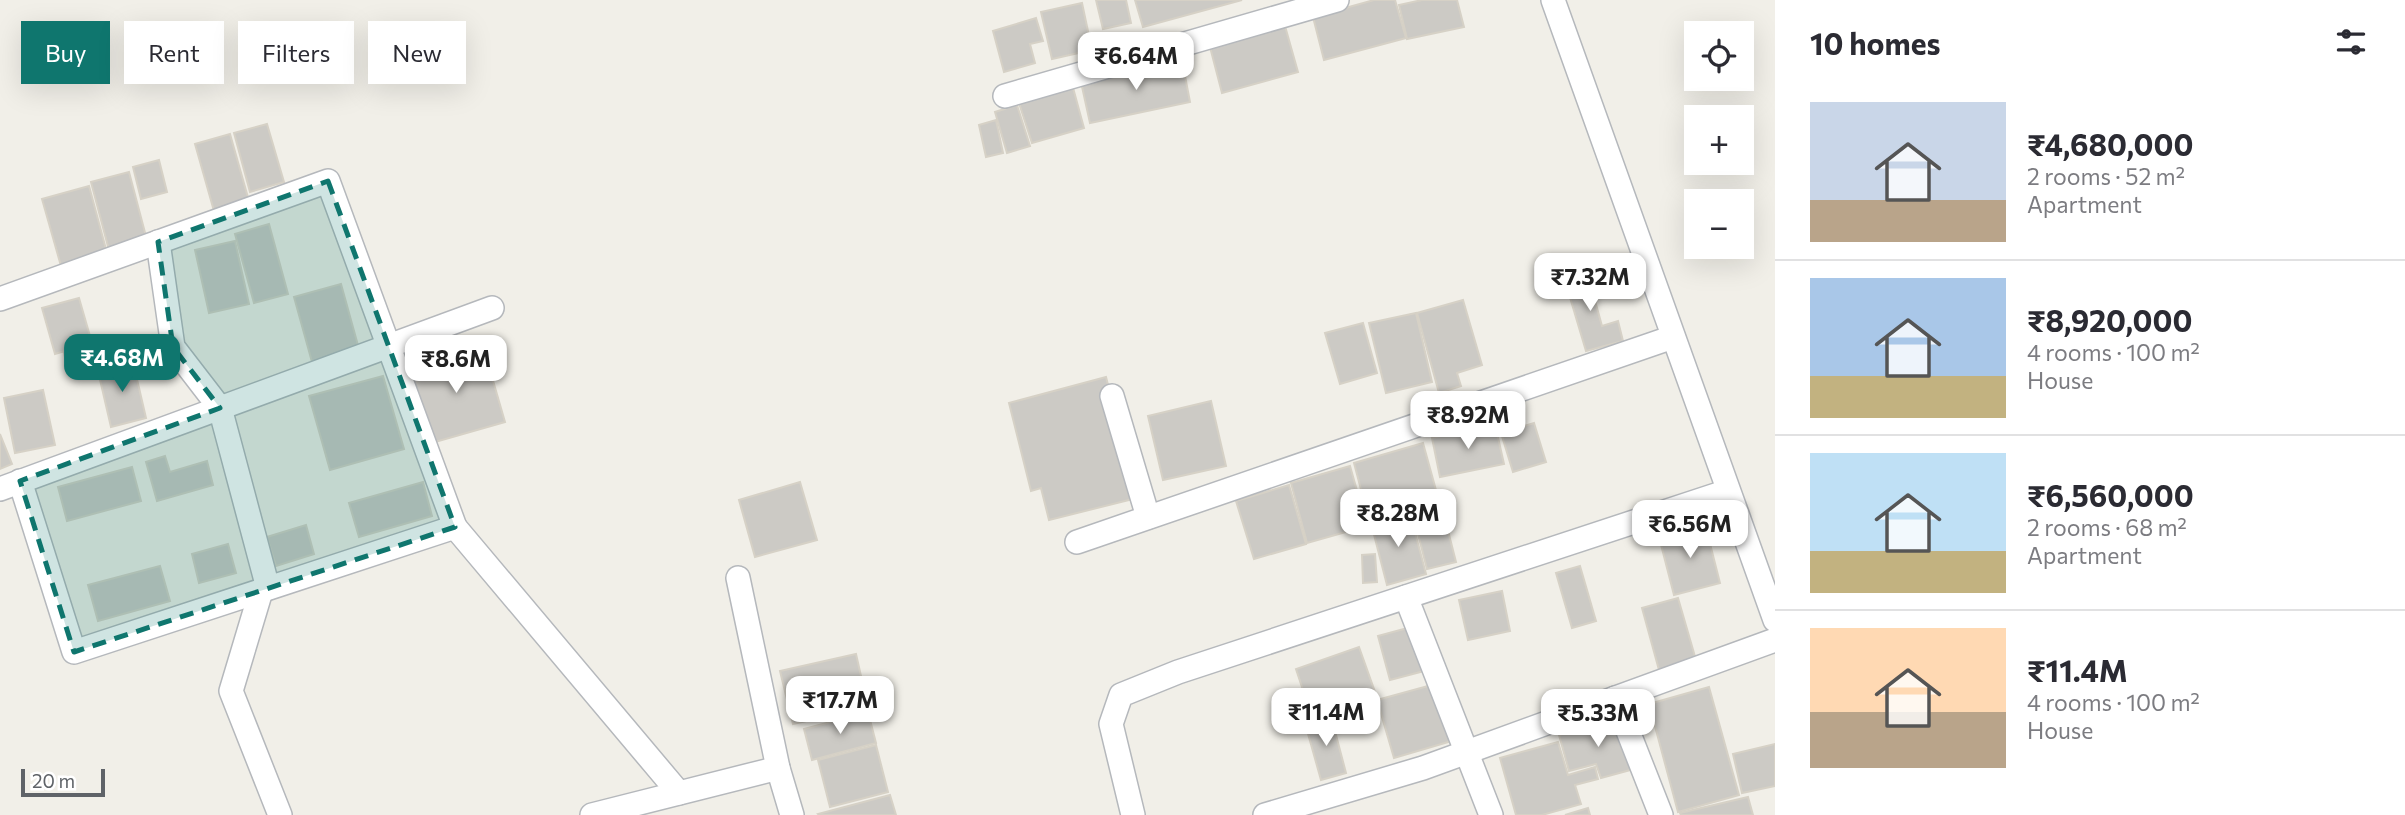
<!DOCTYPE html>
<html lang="en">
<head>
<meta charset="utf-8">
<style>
	:root { --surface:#fff; --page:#f7f7f7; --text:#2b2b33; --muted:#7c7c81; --line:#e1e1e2; --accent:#0f766e }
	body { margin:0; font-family:Commissioner,sans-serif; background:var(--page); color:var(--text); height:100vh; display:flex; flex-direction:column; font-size:26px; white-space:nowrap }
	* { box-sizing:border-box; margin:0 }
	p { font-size:23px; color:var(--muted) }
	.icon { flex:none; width:38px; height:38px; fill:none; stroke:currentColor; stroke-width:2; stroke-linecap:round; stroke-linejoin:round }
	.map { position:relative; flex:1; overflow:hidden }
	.drawer { display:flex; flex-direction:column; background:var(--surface); width:630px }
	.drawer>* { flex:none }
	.guide { position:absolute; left:21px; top:21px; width:665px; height:63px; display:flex; gap:14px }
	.fabs { position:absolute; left:1684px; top:21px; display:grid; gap:14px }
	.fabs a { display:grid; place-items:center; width:70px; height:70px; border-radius:0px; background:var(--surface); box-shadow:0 7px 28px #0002; font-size:35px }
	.scale { position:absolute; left:21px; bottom:18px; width:84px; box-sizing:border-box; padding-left:7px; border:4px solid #5f6368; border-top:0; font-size:19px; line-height:24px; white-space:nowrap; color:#5f6368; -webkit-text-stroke:5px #fff; paint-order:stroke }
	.price { position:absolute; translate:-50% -60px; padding:0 16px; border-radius:14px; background:#fff; color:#222; font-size:23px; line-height:46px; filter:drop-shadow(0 2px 4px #0008) }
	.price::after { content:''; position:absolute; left:50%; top:42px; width:21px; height:16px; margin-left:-10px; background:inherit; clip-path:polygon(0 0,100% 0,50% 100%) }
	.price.current { background:var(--accent); color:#fff }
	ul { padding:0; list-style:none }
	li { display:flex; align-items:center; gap:21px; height:175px; padding:0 35px }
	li+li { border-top:2px solid var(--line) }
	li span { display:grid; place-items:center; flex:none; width:196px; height:140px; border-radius:0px; color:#555 }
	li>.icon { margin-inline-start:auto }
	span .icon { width:84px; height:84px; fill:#fffc; stroke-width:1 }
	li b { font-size:30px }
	h2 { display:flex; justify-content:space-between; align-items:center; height:84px; padding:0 35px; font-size:30px }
	.pill { padding:0 24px; border-radius:0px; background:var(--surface); box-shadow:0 7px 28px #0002; font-size:24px; line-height:63px }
	.pill.current { background:var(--accent); color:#fff }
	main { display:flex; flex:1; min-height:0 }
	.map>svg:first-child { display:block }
	.building { fill:#cccac5; stroke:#d6d1c6; stroke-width:2 }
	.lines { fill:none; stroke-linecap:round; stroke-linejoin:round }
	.minor-casing { stroke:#b5b8bc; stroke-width:26 }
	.minor { stroke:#fff; stroke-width:23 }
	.marked { fill:#0f766e; fill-opacity:0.2; stroke:#0f766e; stroke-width:5; stroke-dasharray:14 9; stroke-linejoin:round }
</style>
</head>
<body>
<main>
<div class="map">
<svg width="1775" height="815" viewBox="0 0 1775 815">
	<rect width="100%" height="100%" fill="#f1efe8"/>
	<g class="building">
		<path d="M1096,0h30l5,23 -28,6z"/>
		<path d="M1135,0h107l-99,27z"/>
		<path d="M1374,0h21l11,38 -82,22 -11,-43z"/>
		<path d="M1422,0h35l7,27 -57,12 -8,-34z"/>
		<path d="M1082,3l10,47 -40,9 -11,-47z"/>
		<path d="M1036,18l7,23 -13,3 5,19 -31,9 -11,-41z"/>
		<path d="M1285,26l13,46 -76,21 -12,-46z"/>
		<path d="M1182,60l8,42 -100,21 -9,-41z"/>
		<path d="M1072,84l12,44 -52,15 -14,-43z"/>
		<path d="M1017,105l13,41 -23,7 -12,-41z"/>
		<path d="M996,120l7,33 -17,4 -7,-32z"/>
		<path d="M267,124l17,58 -34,10 -16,-59z"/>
		<path d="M230,134l19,67 -35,10 -19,-67z"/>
		<path d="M159,160l8,32 -26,7 -8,-32z"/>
		<path d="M129,172l19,72 -38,10 -19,-72z"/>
		<path d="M89,186l18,67 -46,13 -19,-67z"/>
		<path d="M269,224l19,70 -34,9 -19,-69z"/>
		<path d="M235,241l14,63 -40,9 -14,-63z"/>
		<path d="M1586,268l16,58 16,-5 5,20 -37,10 -23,-77z"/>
		<path d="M341,284l18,65 -47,13 -18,-65z"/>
		<path d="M79,298l13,45 -37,11 -13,-46z"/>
		<path d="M1463,300l19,65 -25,8 4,13 -22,7 -22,-80z"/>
		<path d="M1416,313l16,69 -46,11 -17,-70z"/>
		<path d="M1363,323l14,50 -37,11 -15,-51z"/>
		<path d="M483,346l22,76 -77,22 -22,-75z"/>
		<path d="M89,347l3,17 -25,4 -3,-16z"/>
		<path d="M133,362l13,56 -35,9 -13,-56z"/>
		<path d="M383,376l21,73 -74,21 -21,-74z"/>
		<path d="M1106,377l31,121 -88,22 -8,-32 -10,3 -22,-88z"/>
		<path d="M43,390l12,55 -40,8 -11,-55z"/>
		<path d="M1211,401l15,65 -63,14 -15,-64z"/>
		<path d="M1534,423l12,39 -33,10 -12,-39z"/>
		<path d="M1495,424l9,40 -64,13 -8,-39z"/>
		<path d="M0,434l12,30 -12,5z"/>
		<path d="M1423,443l16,58 -70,19 -15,-57z"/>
		<path d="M165,456l5,16 37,-11 6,24 -56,16 -11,-39z"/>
		<path d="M1350,466l17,60 -60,17 -16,-60z"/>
		<path d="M132,467l9,34 -74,20 -9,-34z"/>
		<path d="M423,482l9,34 -73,21 -10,-34z"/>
		<path d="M800,482l17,58 -62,17 -16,-57z"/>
		<path d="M1289,485l17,59 -52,15 -18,-58z"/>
		<path d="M1441,503l15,59 -29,7 -15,-58z"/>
		<path d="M1410,513l16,61 -39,11 -16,-62z"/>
		<path d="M1705,524l15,59 -46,12 -15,-58z"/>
		<path d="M306,525l8,29 -38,12 -9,-29z"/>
		<path d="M228,544l8,29 -37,10 -7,-29z"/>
		<path d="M1375,554l2,28 -14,1 -1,-28z"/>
		<path d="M160,566l10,35 -72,20 -10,-36z"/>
		<path d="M1580,566l16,55 -24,7 -16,-55z"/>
		<path d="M1502,591l8,40 -42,9 -9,-40z"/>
		<path d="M1678,598l18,62 -37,10 -17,-62z"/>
		<path d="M1415,626l13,44 -38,10 -12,-44z"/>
		<path d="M1359,647l16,45 -64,22 -15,-45z"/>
		<path d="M856,654l12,53 -75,17 -13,-53z"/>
		<path d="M1439,683l16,57 -61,18 -17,-58z"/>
		<path d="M1709,687l30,108 -61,17 -29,-108z"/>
		<path d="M868,712l8,31 -64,17 -8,-31z"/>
		<path d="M1331,716l15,57 -25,7 -16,-57z"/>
		<path d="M1619,718l15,51 -33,9 -5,-14 -27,7 -10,-36z"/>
		<path d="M1558,742l10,33 27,-8 3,12 -23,6 6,19 -39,11h-26l-16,-57z"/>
		<path d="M1775,744v42l-33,7 -9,-39z"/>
		<path d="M876,745l12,47 -58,15 -12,-47z"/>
		<path d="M890,795l6,20h-77l-1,-1z"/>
		<path d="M1748,797l5,18h-72l-1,-2z"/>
		<path d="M1588,808l2,7h-25z"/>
	</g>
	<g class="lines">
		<g class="minor-casing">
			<g id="minor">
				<path d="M1553,0l222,620"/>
				<path d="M1005,96l332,-96"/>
				<path d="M158,242l15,105 47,61 48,180"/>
				<path d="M0,299l328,-118 127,346 -381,125 -54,-171"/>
				<path d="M1112,396l36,121"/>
				<path d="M0,489l492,-181"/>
				<path d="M455,527l224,266"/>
				<path d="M1077,542l596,-205"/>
				<path d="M738,578l40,190 14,47"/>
				<path d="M261,591l-30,100 49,124"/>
				<path d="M1406,597l85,218"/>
				<path d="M1615,698l46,117"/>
				<path d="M592,815l186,-47"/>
				<path d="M1133,815l-22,-91 10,-29 57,-23 550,-181"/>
				<path d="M1265,815l158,-47 352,-128"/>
			</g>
		</g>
		<use href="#minor" class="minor"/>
	</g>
	<path class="marked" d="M328,181l127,346 -381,125 -54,-171 200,-73 -47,-61 -15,-105z"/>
</svg>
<div class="fabs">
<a><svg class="icon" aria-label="locate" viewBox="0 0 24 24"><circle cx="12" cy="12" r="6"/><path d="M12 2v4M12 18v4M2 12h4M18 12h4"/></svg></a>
<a>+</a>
<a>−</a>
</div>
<div class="scale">20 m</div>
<b class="price" style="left:1136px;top:92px">₹6.64M</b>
<b class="price" style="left:1590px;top:313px">₹7.32M</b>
<b class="price current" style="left:122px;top:394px">₹4.68M</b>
<b class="price" style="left:456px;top:395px">₹8.6M</b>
<b class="price" style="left:1468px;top:451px">₹8.92M</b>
<b class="price" style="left:1398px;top:549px">₹8.28M</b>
<b class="price" style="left:1690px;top:560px">₹6.56M</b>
<b class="price" style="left:840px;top:736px">₹17.7M</b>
<b class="price" style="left:1326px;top:748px">₹11.4M</b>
<b class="price" style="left:1598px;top:749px">₹5.33M</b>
<div class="guide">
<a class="pill current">Buy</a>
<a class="pill">Rent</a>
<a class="pill">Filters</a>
<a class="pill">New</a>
</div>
</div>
<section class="drawer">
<h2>10 homes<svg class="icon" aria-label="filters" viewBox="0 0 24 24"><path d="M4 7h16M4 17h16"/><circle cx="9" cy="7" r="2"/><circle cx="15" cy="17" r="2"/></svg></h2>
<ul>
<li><span style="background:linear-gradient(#c9d6e8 70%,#b9a48a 0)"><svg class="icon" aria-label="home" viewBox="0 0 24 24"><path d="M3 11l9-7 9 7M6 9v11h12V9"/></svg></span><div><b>₹4,680,000</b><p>2 rooms · 52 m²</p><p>Apartment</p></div></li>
<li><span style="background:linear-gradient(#a9c7e8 70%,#c2b280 0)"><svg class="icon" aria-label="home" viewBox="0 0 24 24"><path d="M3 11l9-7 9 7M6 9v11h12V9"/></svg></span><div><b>₹8,920,000</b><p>4 rooms · 100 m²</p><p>House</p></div></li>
<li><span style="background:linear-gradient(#bfe0f5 70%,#c2b280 0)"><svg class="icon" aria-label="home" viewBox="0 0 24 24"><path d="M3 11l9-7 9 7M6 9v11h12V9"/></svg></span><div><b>₹6,560,000</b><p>2 rooms · 68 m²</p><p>Apartment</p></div></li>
<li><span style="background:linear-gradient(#ffd9b3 60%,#b9a48a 0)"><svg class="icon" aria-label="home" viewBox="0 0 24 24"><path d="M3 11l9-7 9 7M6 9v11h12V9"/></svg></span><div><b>₹11.4M</b><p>4 rooms · 100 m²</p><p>House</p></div></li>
</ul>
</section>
</main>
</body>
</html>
